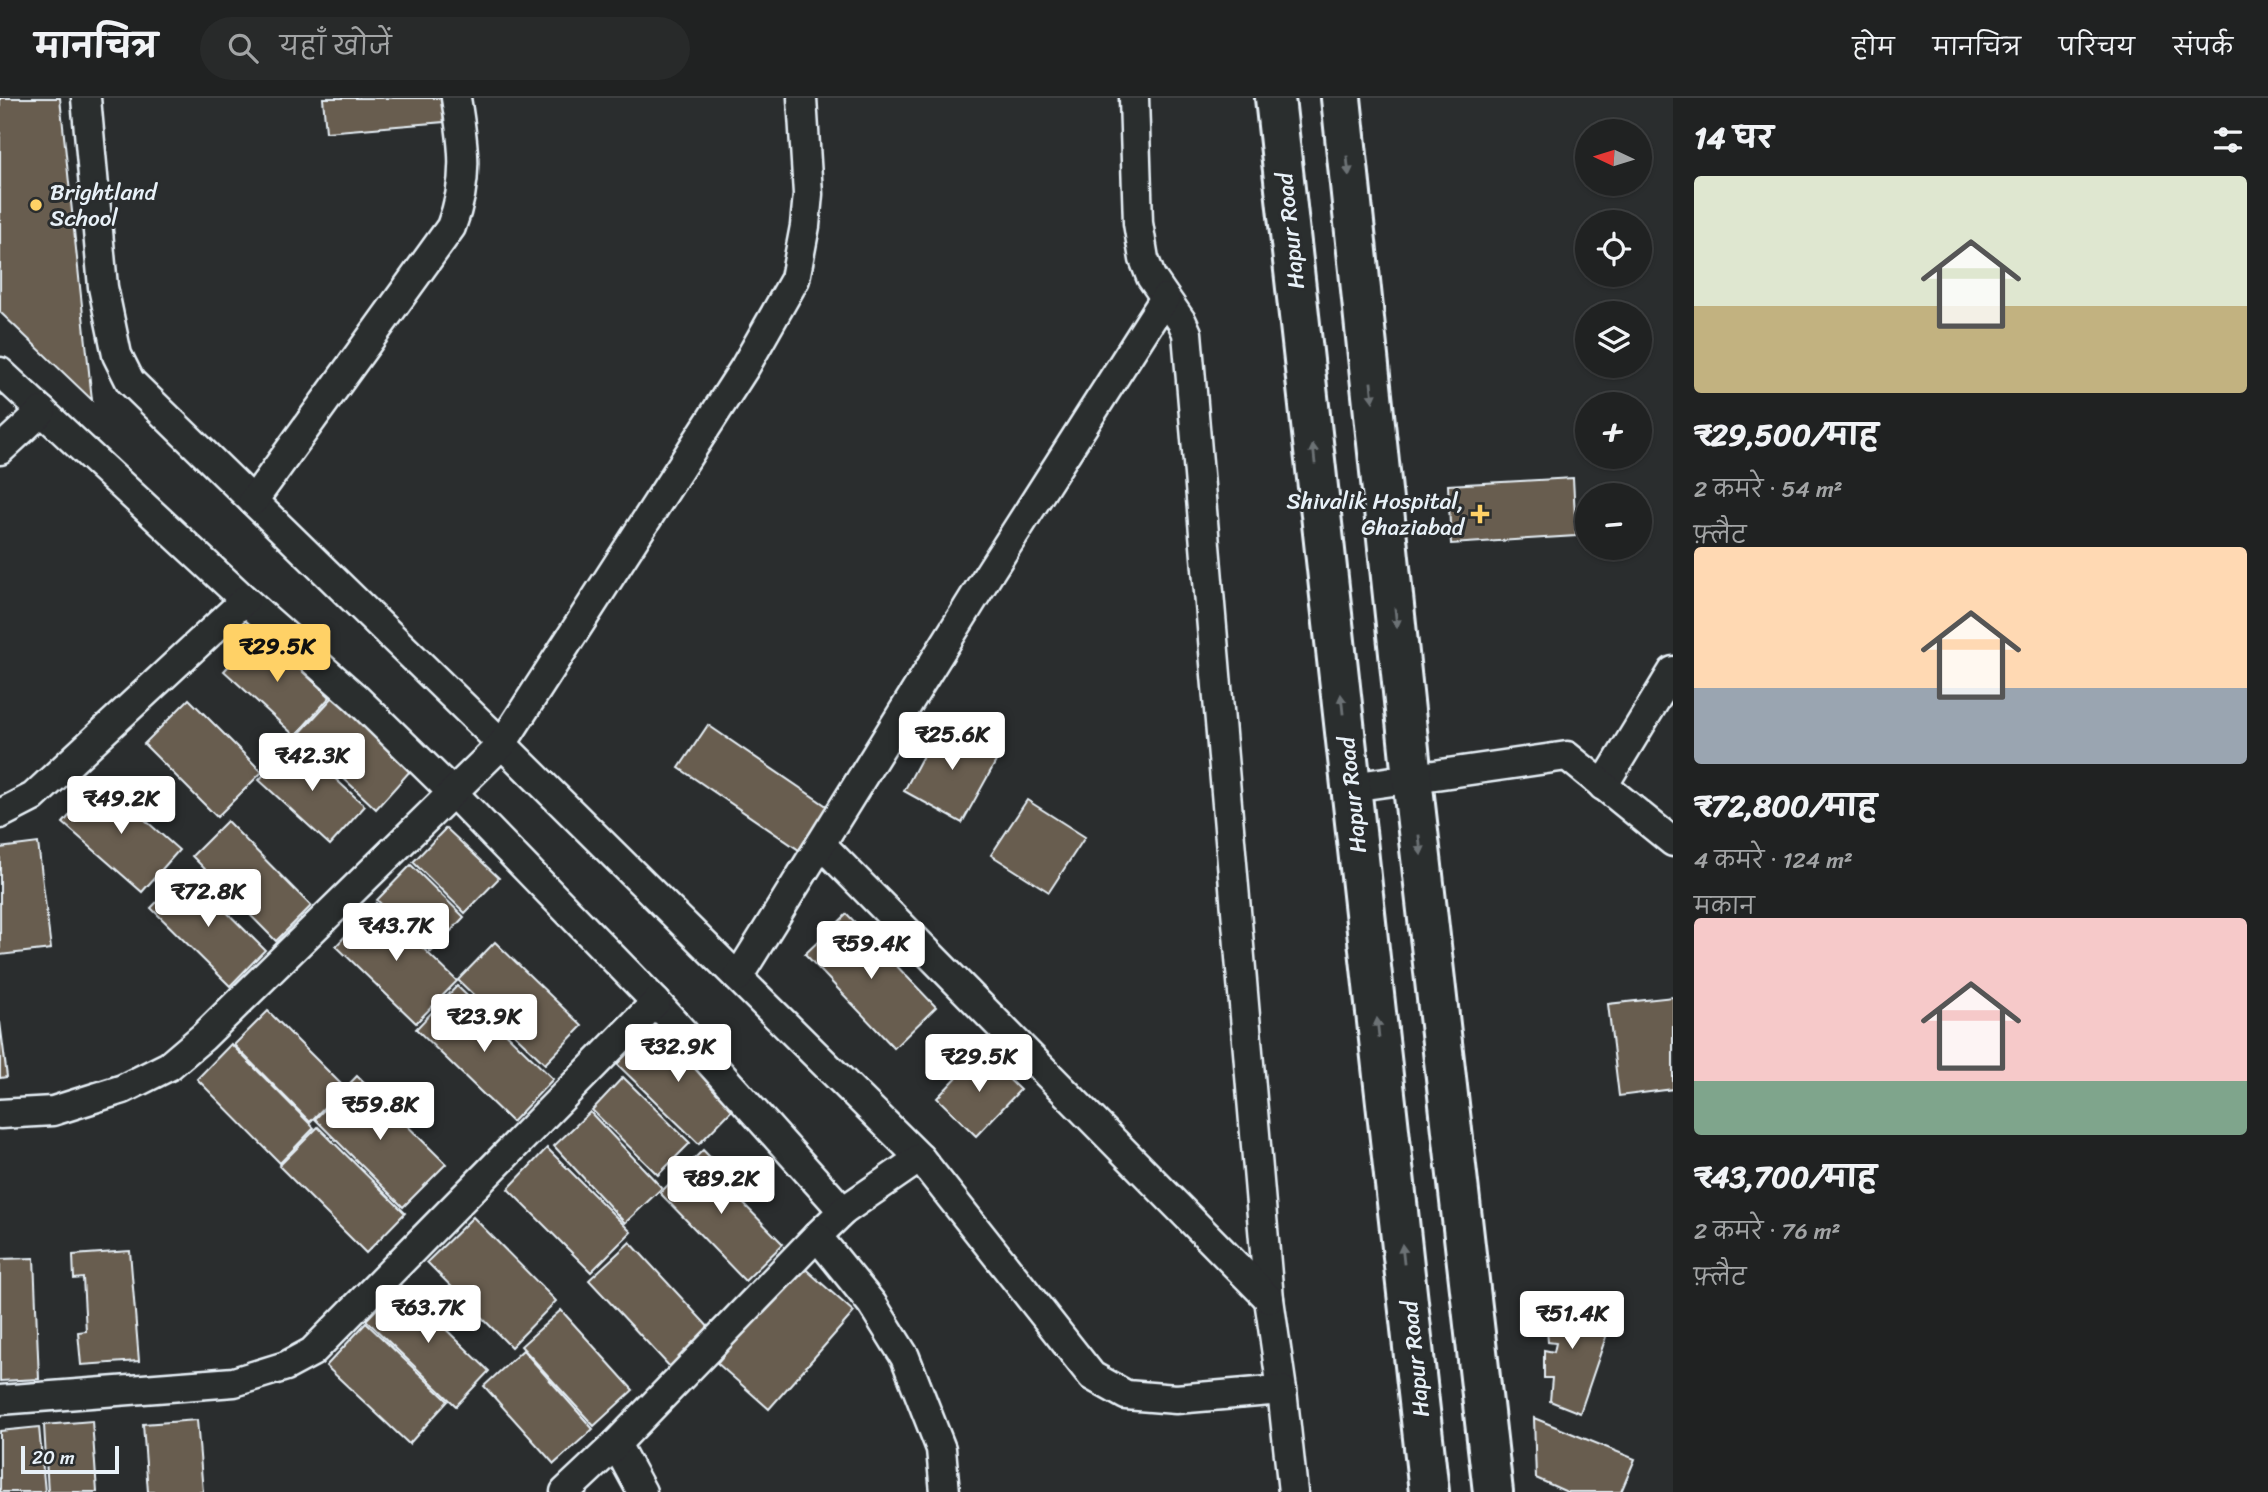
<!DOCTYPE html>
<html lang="hi">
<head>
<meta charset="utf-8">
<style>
	:root { --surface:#202222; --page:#282a2a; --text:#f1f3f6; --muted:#a2a4a5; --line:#3d3f40; --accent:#ffd166 }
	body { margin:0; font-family:Sriracha,"Playpen Sans Deva",sans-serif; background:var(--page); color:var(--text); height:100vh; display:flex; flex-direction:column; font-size:26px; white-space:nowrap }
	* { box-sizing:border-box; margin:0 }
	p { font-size:23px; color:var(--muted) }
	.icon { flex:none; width:38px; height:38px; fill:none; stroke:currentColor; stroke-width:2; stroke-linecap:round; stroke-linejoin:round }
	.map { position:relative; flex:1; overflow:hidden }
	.sheet { display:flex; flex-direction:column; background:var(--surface); width:595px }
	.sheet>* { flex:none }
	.needle { width:46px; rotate:274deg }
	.fabs { position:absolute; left:1575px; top:21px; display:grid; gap:14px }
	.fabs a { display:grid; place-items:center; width:77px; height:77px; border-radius:50%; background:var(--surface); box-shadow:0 2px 5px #0004,0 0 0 2px var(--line); font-size:35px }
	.scale { position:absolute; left:21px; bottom:18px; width:98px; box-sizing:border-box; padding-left:7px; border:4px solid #e8f1f8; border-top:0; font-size:19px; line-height:24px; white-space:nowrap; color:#e8f1f8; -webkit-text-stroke:5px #2a2d2e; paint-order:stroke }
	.price { position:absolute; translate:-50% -60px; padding:0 16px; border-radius:7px; background:#fff; color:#222; font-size:23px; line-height:46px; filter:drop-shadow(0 2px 4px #0008) }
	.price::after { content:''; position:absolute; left:50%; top:42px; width:21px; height:16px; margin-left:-10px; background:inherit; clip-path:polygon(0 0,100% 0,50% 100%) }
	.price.selected { background:var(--accent); color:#111 }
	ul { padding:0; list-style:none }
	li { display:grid; align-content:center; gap:14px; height:371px; padding:0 21px }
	li span { display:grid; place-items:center; height:217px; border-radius:7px; color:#555 }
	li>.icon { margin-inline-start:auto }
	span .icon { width:126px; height:126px; fill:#fffc; stroke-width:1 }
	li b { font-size:30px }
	h2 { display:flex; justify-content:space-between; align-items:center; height:84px; padding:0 21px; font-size:30px }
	header { display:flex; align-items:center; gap:42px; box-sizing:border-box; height:98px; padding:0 35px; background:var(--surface); border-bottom:2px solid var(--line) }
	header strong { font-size:33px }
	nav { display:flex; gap:38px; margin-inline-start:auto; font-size:24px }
	.search { width:490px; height:63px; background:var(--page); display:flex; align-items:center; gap:18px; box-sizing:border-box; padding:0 24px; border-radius:38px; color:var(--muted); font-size:26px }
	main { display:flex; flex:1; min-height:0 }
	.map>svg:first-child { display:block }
	.building { fill:#685d4f; stroke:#e8f1f8; stroke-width:2 }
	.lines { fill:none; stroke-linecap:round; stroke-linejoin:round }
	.street-casing { stroke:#e8f1f8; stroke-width:33 }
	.secondary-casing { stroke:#e8f1f8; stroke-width:44 }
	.street { stroke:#2a2d2e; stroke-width:28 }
	.secondary { stroke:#2a2d2e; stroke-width:38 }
	.oneway { fill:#6c7275 }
	.poi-dot { fill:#ffd166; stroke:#2a2d2e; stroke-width:2.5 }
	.labels { text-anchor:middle; stroke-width:6; stroke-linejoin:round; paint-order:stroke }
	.poi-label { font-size:23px; fill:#e8f1f8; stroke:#2a2d2e; text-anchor:start }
	.street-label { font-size:23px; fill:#e8f1f8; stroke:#2a2d2e }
</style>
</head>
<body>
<header>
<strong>मानचित्र</strong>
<div class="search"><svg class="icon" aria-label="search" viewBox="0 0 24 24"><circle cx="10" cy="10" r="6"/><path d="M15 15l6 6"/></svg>यहाँ खोजें</div>
<nav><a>होम</a><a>मानचित्र</a><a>परिचय</a><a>संपर्क</a></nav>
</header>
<main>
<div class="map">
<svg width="1673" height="1394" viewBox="0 0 1673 1394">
	<rect width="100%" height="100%" fill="#2a2d2e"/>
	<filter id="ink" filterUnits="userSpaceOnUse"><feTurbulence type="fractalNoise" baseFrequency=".0143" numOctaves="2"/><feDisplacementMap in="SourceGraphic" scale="14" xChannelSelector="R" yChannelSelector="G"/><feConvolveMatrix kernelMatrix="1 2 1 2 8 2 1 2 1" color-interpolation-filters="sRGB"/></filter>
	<g filter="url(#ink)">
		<g class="building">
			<path d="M0,0h60l32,302 -92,-88z"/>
			<path d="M323,0h119l2,24 -118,10z"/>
			<path d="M1573,380l3,58 -125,8 -3,-59z"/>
			<path d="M260,534l70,65 -35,39 -71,-65z"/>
			<path d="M333,599l32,30 7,-9 39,52 -35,39 -78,-74z"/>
			<path d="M189,601l73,73 -45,45 -73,-73z"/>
			<path d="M941,624l59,32 -38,69 -58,-32z"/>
			<path d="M708,627l120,82 -29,43 -120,-82z"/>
			<path d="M294,643l71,65 -35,39 -71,-65z"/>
			<path d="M100,682l79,70 -37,42 -79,-69z"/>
			<path d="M1027,702l58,37 -36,55 -58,-37z"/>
			<path d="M227,723l84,85 -35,35 -84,-85z"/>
			<path d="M446,730l53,50 -34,35 -52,-51z"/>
			<path d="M38,745l13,106 -51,6v-107z"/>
			<path d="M411,767l53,52 -33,35 -54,-52z"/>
			<path d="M186,774l79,78 -35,36 -79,-78z"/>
			<path d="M376,805l81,78 -41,42 -80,-77z"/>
			<path d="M847,816l89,93 -42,41 -89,-94z"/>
			<path d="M495,844l87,84 -37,38 -87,-84z"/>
			<path d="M457,888l96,93 -41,43 -96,-93z"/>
			<path d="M1673,899v92l-54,7 -11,-92z"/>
			<path d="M268,913l76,76 -34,35 -76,-77z"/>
			<path d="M0,924l7,55 -7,1z"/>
			<path d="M657,925l82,80 -40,41 -82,-80z"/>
			<path d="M231,946l83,84 -34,35 -83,-84z"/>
			<path d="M981,954l39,38 -44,46 -39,-38z"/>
			<path d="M357,978l89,88 -43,43 -88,-88z"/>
			<path d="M623,979l67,66 -32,32 -66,-65z"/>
			<path d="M590,1014l72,76 -37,35 -71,-77z"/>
			<path d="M318,1029l87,86 -39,40 -87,-87z"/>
			<path d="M547,1050l84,84 -40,40 -83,-83z"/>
			<path d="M703,1052l34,35 -6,6 52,53 -38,37 -85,-88z"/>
			<path d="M473,1119l83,84 -45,46 -84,-85z"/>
			<path d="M630,1144l82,89 -40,38 -83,-89z"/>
			<path d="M130,1153l9,110 -58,4 -3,-33 8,-1 -3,-53 -9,1 -1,-24z"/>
			<path d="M34,1160l5,121 -39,2v-122z"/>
			<path d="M801,1167l53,47 -85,97 -52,-46z"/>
			<path d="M400,1187l89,86 -33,35 -90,-86z"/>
			<path d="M1544,1196l68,25 -32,94 -30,-12 2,-23h-8v-28l10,2 2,-9 -8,-1z"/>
			<path d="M561,1212l72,80 -39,36 -73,-80z"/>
			<path d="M366,1225l82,78 -39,43 -83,-78z"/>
			<path d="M523,1252l70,79 -39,35 -70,-78z"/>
			<path d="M1534,1320l101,41 -14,33h-54l-31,-14z"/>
			<path d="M197,1322l6,72h-55l-5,-68z"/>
			<path d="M92,1323l5,71h-49l-4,-67z"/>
			<path d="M39,1329l6,65h-45v-61z"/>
		</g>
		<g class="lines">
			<g class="street-casing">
				<g id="street">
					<path d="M86,0l17,189 14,68 13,26 372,363 418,414"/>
					<path d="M1134,0l4,125 6,36 7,18 31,45 5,11 82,966 13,91"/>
					<path d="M0,274l245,228 111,98 97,95 203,209 187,209"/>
					<path d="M0,352l42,-39"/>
					<path d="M253,403l198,-274c18,-47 13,-81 5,-129"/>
					<path d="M1603,688l70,-115"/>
					<path d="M1351,689l216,-31 106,86"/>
					<path d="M0,716l33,-17 212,-197"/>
					<path d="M821,746l448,455"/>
					<path d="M738,879l250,-402 177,-277"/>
					<path d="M0,1016l53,-3 70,-22 46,-23 34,-29 299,-293 243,-377 50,-88 10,-53 3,-32 -6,-96"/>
					<path d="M817,1138l26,-25 77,-53 172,218 34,19 50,4 106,-9 11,102"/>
					<path d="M0,1302l234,-18 52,-16 26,-14 344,-350"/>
					<path d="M616,1346l26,48"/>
					<path d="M565,1394l51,-48 201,-208 55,68 33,53 36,92 4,43"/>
				</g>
			</g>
			<g class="secondary-casing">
				<g id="secondary">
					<path d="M1275,0l154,1394"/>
					<path d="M1341,0l71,680 81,714"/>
				</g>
			</g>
			<use href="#street" class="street"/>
			<use href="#secondary" class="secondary"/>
		</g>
		<defs><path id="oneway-solid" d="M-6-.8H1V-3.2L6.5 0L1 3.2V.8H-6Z" transform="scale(1.75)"/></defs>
		<g class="oneway">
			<use href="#oneway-solid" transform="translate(1348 68) rotate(84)"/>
			<use href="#oneway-solid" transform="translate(1372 294) rotate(84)"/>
			<use href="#oneway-solid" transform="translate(1314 356) rotate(-96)"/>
			<use href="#oneway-solid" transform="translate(1396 520) rotate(84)"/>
			<use href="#oneway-solid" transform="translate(1342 606) rotate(-96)"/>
			<use href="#oneway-solid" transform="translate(1420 747) rotate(84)"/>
			<use href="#oneway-solid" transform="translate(1378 930) rotate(-96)"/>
			<use href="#oneway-solid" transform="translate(1403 1156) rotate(-96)"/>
		</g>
	</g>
	<g class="poi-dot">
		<circle cx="36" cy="107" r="7"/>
		<path d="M1476.5 405.5h7v7h7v7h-7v7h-7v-7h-7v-7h7z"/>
	</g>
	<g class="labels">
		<g class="poi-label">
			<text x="50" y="102">Brightland<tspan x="50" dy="26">School</tspan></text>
			<text x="1464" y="411" text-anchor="end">Shivalik Hospital,<tspan x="1464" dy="26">Ghaziabad</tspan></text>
		</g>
		<g class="street-label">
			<text transform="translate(1290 133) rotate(-96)" y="8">Hapur Road</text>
			<text transform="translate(1352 697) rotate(-96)" y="8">Hapur Road</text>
			<text transform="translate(1415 1261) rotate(-96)" y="8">Hapur Road</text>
		</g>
	</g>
</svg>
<div class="fabs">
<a><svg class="needle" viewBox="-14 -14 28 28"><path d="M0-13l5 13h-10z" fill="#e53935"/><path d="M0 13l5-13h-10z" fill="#a2a4a5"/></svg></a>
<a><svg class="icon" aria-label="locate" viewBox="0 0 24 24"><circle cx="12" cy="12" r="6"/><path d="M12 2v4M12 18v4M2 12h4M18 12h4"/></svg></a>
<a><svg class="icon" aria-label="layers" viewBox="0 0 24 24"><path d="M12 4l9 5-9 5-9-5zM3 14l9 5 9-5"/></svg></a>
<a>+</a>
<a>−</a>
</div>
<div class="scale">20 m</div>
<b class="price selected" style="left:277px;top:586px">₹29.5K</b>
<b class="price" style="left:952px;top:674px">₹25.6K</b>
<b class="price" style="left:312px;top:695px">₹42.3K</b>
<b class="price" style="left:121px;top:738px">₹49.2K</b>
<b class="price" style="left:208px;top:831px">₹72.8K</b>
<b class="price" style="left:396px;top:865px">₹43.7K</b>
<b class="price" style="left:871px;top:883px">₹59.4K</b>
<b class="price" style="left:484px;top:956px">₹23.9K</b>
<b class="price" style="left:678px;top:986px">₹32.9K</b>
<b class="price" style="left:979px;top:996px">₹29.5K</b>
<b class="price" style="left:380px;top:1044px">₹59.8K</b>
<b class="price" style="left:721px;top:1118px">₹89.2K</b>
<b class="price" style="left:428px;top:1247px">₹63.7K</b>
<b class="price" style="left:1572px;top:1253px">₹51.4K</b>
</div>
<section class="sheet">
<h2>14 घर<svg class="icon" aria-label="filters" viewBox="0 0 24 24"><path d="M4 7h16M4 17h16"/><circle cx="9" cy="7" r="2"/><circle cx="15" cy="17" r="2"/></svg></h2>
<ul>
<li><span style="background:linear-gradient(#dfe7d0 60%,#c2b280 0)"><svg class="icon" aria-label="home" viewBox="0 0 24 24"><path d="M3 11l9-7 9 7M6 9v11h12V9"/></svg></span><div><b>₹29,500/माह</b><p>2 कमरे · 54 m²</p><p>फ़्लैट</p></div></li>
<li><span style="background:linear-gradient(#ffd9b3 65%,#9aa5b1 0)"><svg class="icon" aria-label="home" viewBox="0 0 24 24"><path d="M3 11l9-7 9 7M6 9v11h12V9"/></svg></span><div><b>₹72,800/माह</b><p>4 कमरे · 124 m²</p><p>मकान</p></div></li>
<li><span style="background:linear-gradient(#f6c9c9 75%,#7fa58c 0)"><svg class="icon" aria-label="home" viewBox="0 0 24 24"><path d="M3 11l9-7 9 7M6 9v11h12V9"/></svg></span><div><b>₹43,700/माह</b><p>2 कमरे · 76 m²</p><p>फ़्लैट</p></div></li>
</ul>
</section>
</main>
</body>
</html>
